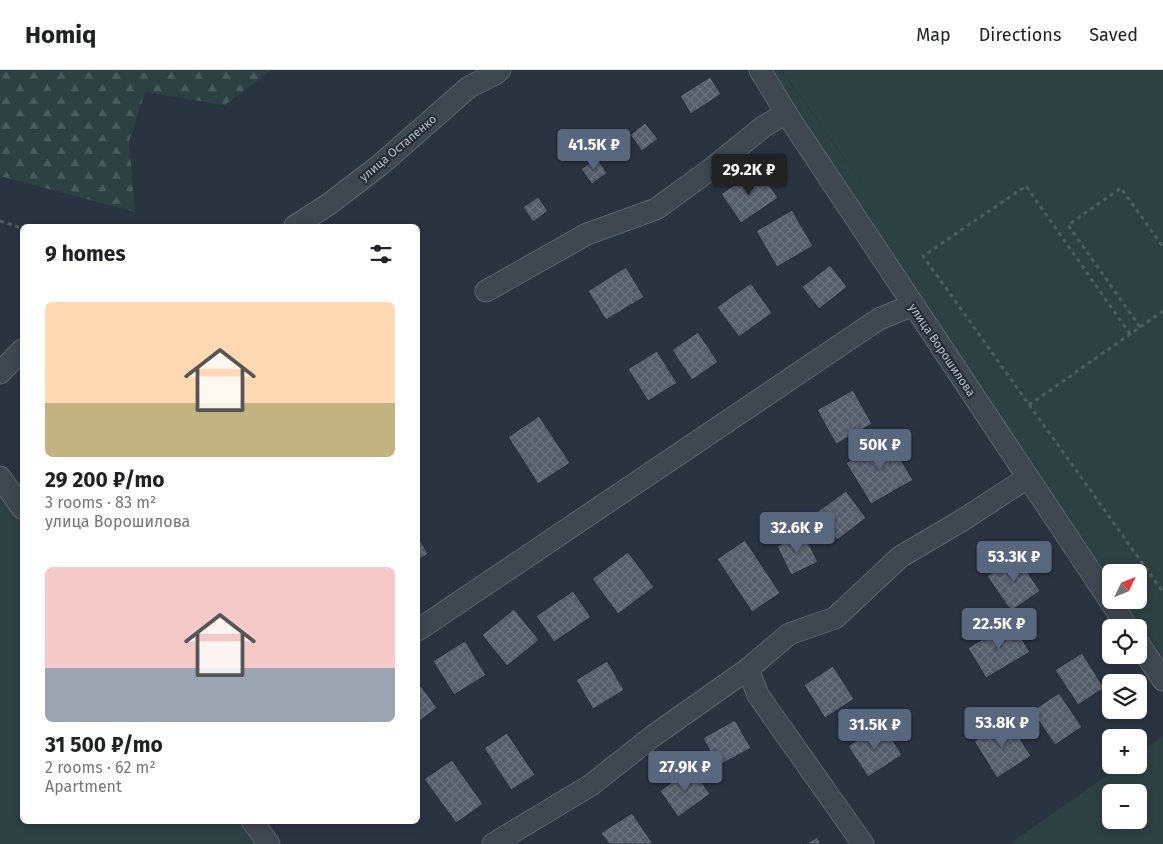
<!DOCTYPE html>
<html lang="en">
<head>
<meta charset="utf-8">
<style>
	:root { --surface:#fff; --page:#f6f6f6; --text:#202124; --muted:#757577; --line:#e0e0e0; --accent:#58677e }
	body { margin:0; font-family:"Fira Sans",sans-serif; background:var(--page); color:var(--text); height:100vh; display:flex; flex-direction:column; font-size:19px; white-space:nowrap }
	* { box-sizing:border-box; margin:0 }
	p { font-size:16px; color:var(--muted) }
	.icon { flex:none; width:28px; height:28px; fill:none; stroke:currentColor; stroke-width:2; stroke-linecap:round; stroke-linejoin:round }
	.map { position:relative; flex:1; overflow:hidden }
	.side { position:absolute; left:20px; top:154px; width:400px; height:600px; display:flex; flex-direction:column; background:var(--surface); border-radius:8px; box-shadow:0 2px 8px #0003 }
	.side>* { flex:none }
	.needle { width:32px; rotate:47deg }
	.buttons { position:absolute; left:1102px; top:494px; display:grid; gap:10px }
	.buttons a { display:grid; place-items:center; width:45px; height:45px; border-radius:8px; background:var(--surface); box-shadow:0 2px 8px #0003; font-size:25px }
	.price { position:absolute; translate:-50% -42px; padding:0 11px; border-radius:5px; background:var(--accent); color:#fff; font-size:16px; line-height:32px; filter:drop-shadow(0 1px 2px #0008) }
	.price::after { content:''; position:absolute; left:50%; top:30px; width:15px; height:11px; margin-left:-8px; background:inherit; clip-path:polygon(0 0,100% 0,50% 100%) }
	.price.active { background:#222; color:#fff }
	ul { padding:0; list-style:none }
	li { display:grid; align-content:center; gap:10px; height:265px; padding:0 25px }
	li span { display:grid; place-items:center; height:155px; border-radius:8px; color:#555 }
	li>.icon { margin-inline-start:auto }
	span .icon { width:90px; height:90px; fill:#fffc; stroke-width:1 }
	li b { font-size:21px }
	h2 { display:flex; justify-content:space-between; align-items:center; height:60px; padding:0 25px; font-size:21px }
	header { display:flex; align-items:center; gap:30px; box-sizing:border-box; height:70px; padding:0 25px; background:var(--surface); border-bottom:1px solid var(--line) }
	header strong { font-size:24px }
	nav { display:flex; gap:28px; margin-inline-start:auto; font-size:18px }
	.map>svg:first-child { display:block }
	.green { fill:#2d4142; fill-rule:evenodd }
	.forest { fill:url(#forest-firs) }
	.building { fill:url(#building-cross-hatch); stroke:#252c37 }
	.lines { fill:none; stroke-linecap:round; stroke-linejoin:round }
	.minor-casing { stroke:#5c646d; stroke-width:23 }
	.path { stroke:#4c5d60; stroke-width:3; stroke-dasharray:4 4; stroke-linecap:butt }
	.minor { stroke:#3e4650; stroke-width:21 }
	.labels { text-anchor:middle; stroke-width:4; stroke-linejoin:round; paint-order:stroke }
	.street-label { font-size:12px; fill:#bbc1ca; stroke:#232a35 }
</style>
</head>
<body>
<header>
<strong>Homiq</strong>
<nav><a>Map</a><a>Directions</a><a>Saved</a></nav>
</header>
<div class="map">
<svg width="1163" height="774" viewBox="0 0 1163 774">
	<defs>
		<pattern id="forest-firs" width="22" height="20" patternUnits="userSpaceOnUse" patternTransform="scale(1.25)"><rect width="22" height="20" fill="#2d4142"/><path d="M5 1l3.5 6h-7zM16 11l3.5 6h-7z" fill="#4a5b5c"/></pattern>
		<pattern id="building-cross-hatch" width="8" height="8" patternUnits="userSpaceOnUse" patternTransform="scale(1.25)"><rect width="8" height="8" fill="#545d6a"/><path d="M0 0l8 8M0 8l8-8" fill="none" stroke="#6b727e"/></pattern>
	</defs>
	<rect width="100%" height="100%" fill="#2a3440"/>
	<g class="green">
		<path d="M761,0h20l105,147 -104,-147h381v587l-39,-57h15v-28h-28v9z"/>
		<path d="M0,407l22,31v313h230l17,23h-269z"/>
		<path d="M1163,666v108h-154l113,-79h17v-12zM1111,722h28v28h-28z"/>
	</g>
	<path class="forest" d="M0,0h271l-46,35 -80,-13 -16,49 6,71 -135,-36z"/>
	<g class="building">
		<path d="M710,7l11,17 -30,20 -11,-18z"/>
		<path d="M645,53l13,16 -16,12 -12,-16z"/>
		<path d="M597,88l10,15 -15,11 -11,-15z"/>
		<path d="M758,99l20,29 -37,25 -20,-29z"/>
		<path d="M538,127l10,14 -15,11 -10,-15z"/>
		<path d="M792,140l21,36 -36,21 -21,-36z"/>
		<path d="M830,195l17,22 -28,22 -17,-22z"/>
		<path d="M626,197l18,30 -38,23 -18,-29z"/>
		<path d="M751,213l21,30 -33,24 -22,-30z"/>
		<path d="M698,262l20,30 -26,18 -20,-30z"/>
		<path d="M657,281l20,32 -29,18 -20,-32z"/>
		<path d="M853,320l19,34 -36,20 -19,-34z"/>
		<path d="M539,346l31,47 -32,21 -30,-47z"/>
		<path d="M888,368l25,42 -42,24 -25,-41z"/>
		<path d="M846,421l20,27 -29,22 -20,-28z"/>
		<path d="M803,463l15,29 -27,13 -14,-29z"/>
		<path d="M418,466l10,18 -10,6z"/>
		<path d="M745,470l35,53 -28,19 -35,-53z"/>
		<path d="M628,482l26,35 -36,27 -26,-35z"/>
		<path d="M1017,486l23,35 -29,20 -24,-35z"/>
		<path d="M573,521l18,26 -37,25 -18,-26z"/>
		<path d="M514,539l25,31 -32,26 -25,-31z"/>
		<path d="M1011,552l19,30 -44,26 -18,-30z"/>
		<path d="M465,571l21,34 -32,20 -21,-34z"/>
		<path d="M1082,583l22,35 -26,17 -23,-35z"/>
		<path d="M607,591l17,29 -31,19 -17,-29z"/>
		<path d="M833,596l21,33 -29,19 -21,-33z"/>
		<path d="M421,616l16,22 -19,14v-33z"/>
		<path d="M1059,623l23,34 -27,18 -23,-34z"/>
		<path d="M735,650l16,28 -33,18 -15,-28z"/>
		<path d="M1008,650l23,36 -34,22 -23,-37z"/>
		<path d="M882,654l20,31 -34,22 -20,-31z"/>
		<path d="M507,663l28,42 -24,15 -27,-42z"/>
		<path d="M452,690l31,44 -27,19 -32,-44z"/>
		<path d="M691,698l19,26 -32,23 -18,-26z"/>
		<path d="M632,743l21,31h-44l-8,-11z"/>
		<path d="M817,767l4,7h-15z"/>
	</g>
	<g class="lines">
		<g class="minor-casing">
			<g id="minor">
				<path d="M760,0l26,43 342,515"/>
				<path d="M295,156l34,-22 51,-39 89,-78 26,-13 5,-4"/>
				<path d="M486,221l101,-57 69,-25 55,-40 52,-42 23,-14"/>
				<path d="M0,303l22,-23"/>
				<path d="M0,407l22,31"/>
				<path d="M418,560l461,-311 34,-14"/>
				<path d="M1139,574l24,36"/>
				<path d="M748,599l10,26 105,149"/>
				<path d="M252,751l17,23"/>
				<path d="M493,774l98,-59 62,-49 95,-67 41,-35 46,-16 65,-61 61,-36 66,-43"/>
			</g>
		</g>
		<g class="path">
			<path d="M0,151l22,7"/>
			<path d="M1140,257l-72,-102 53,-37 42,59"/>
			<path d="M1130,264l-104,-148 -103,70 240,336"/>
			<path d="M1029,335l134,-94"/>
		</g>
		<use href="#minor" class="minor"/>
	</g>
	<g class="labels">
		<g class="street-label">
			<text transform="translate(398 78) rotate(-40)" y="4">улица Остапенко</text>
			<text transform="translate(942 280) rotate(56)" y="4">улица Ворошилова</text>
		</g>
	</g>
</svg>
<div class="buttons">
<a><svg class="needle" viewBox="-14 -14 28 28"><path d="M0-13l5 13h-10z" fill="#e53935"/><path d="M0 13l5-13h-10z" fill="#757577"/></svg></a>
<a><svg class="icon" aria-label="locate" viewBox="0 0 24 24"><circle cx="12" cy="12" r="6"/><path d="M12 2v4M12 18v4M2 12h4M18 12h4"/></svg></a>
<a><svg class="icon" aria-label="layers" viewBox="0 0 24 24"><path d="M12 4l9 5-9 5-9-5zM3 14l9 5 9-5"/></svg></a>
<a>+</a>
<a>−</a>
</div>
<b class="price" style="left:594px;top:101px">41.5K ₽</b>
<b class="price active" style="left:749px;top:126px">29.2K ₽</b>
<b class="price" style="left:880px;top:401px">50K ₽</b>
<b class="price" style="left:797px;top:484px">32.6K ₽</b>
<b class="price" style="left:1014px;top:513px">53.3K ₽</b>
<b class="price" style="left:999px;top:580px">22.5K ₽</b>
<b class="price" style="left:1002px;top:679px">53.8K ₽</b>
<b class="price" style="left:875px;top:681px">31.5K ₽</b>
<b class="price" style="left:685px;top:723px">27.9K ₽</b>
<section class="side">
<h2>9 homes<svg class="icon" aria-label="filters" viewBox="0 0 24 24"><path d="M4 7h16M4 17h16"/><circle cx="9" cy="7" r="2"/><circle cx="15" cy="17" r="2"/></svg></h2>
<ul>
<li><span style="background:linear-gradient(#ffd9b3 65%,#c2b280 0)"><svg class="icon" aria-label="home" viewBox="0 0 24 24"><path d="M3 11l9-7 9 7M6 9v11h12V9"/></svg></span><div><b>29 200 ₽/mo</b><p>3 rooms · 83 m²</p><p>улица Ворошилова</p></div></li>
<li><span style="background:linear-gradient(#f6c9c9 65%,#9aa5b1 0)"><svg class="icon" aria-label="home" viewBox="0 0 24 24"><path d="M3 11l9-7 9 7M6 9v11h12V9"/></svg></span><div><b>31 500 ₽/mo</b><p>2 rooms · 62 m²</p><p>Apartment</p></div></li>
</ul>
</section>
</div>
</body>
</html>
